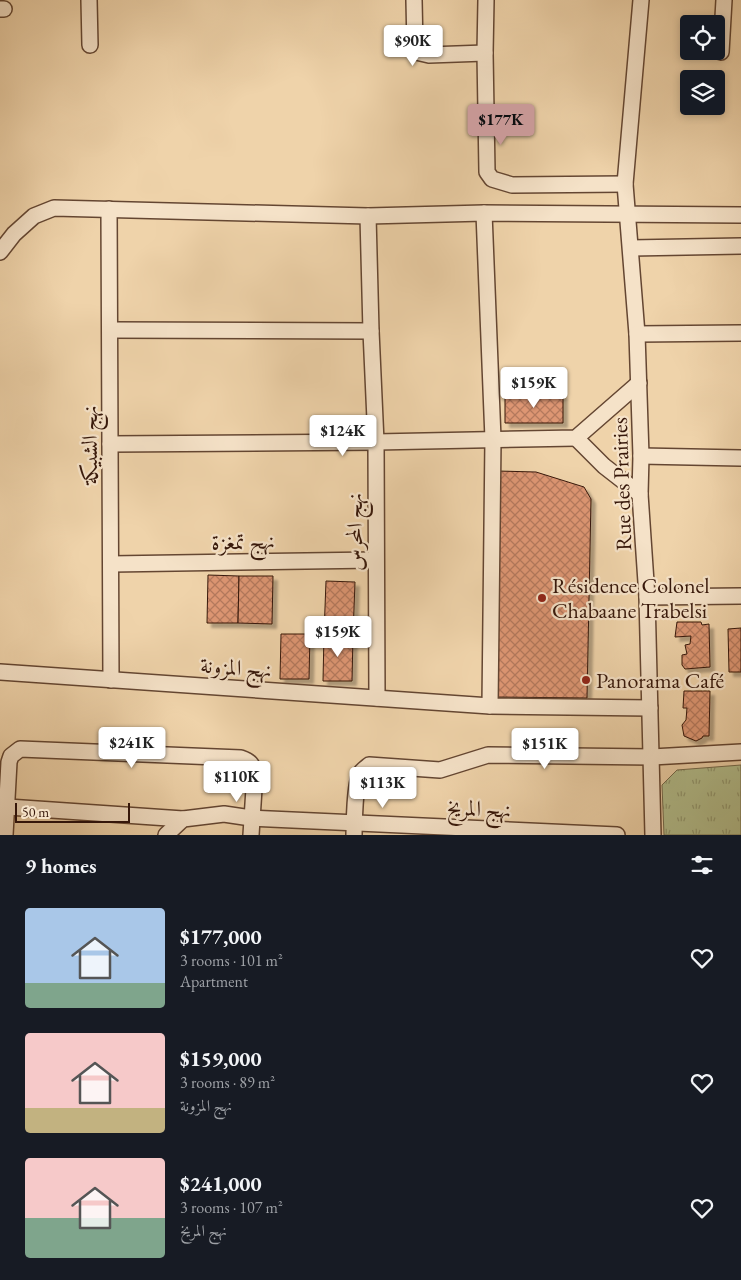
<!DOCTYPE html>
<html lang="en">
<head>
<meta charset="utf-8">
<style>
	:root { --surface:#171b24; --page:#242831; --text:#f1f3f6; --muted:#9ea1a6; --accent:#c59692 }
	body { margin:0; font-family:"EB Garamond",Amiri,serif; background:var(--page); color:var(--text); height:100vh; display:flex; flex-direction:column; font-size:19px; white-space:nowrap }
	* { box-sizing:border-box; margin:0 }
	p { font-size:16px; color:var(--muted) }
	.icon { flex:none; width:28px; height:28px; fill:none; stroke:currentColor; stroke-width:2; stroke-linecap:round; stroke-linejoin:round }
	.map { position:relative; height:835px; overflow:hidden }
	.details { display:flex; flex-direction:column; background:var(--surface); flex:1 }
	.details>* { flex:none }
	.buttons { position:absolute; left:680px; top:15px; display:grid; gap:10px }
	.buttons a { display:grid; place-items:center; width:45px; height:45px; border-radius:5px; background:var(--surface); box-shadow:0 2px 8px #0003; font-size:25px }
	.scale { position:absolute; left:15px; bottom:12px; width:115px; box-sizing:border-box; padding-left:5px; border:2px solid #36170a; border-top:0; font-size:14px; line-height:18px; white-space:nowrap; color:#36170a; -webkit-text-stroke:4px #f5e2c8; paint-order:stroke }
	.price { position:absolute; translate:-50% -42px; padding:0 11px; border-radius:5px; background:#fff; color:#222; font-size:16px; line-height:32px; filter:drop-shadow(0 1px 2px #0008) }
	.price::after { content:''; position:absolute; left:50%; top:30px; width:15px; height:11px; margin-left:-8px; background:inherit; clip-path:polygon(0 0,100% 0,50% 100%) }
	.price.selected { background:var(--accent); color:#111 }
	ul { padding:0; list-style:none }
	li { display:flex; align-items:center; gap:15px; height:125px; padding:0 25px }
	li span { display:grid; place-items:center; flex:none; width:140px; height:100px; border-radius:5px; color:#555 }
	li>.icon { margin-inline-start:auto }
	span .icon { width:60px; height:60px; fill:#fffc; stroke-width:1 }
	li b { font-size:21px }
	h2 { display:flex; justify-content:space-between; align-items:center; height:60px; padding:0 25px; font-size:21px }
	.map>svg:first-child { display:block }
	.grass { fill:url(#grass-tufts); stroke:#746a4c }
	.building { fill:url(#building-cross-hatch); stroke:#36170a; filter:url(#shadow) }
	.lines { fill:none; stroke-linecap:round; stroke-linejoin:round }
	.minor-casing { stroke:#644632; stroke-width:18 }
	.minor { stroke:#f5e2c8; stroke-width:15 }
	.poi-dot { fill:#8f2418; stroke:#f5e2c8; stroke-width:2 }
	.labels { text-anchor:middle; stroke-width:4.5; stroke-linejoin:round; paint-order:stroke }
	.street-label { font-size:22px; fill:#36170a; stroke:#f5e2c8 }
	.poi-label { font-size:22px; fill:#36170a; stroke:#f5e2c8; text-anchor:start }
</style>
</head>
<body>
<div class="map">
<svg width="741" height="835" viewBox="0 0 741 835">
	<defs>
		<pattern id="grass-tufts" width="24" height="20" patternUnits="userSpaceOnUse" patternTransform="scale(1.25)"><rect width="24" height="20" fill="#b2be8d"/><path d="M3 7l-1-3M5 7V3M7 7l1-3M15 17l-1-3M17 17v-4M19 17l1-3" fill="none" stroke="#929971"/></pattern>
		<pattern id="building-cross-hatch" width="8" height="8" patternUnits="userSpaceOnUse" patternTransform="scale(1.25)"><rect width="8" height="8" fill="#dd9673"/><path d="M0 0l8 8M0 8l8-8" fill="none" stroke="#b4795d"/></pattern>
		<filter id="shadow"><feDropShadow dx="4.5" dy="4.5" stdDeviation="1" flood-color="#0004"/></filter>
	</defs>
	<rect width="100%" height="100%" fill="#efd3aa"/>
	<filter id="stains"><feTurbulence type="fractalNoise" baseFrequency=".004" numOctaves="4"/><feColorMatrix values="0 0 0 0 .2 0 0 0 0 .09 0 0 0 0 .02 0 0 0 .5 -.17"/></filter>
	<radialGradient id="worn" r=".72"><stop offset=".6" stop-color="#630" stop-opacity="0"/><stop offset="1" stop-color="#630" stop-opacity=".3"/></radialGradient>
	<path class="grass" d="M741,765v70h-77l-2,-50 15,-15z"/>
	<g class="building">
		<path d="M563,394v29h-58v-28z"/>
		<path d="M497,471l39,1 48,15 7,12 -4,199 -94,-1z"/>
		<path d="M208,575l31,1 -1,47h-31z"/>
		<path d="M239,576h34l-1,48 -34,-1z"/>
		<path d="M326,581l29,1 -2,53 -29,-1z"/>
		<path d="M677,622h24l1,3 7,-1 1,43 -25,2 -3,-4v-10l5,-1 -2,-9 5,-1 1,-8 -16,1z"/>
		<path d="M741,628v44h-12l-1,-43z"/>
		<path d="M281,634h29l-1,45h-29z"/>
		<path d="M324,634l29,1 -1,46h-29z"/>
		<path d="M684,691h26l-1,45h-6l-1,2 -6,3 -12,-5 -2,-11 4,-5 1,-12h-4z"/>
	</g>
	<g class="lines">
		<g class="minor-casing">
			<g id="minor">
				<path d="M89,0l1,45"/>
				<path d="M414,0l1,48 1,4 13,3 56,-2"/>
				<path d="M486,0l-1,53 2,119 5,7 20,6 113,-1"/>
				<path d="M641,0l-16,184 12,150 4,122 -1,38 7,103 6,238"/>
				<path d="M0,9h4"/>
				<path d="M721,52l3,-52"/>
				<path d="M109,209l2,471"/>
				<path d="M484,213l9,226 -3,267"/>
				<path d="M368,216l3,115 5,111 1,256"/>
				<path d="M631,248l110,-2"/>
				<path d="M0,252l14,-18 20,-18 20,-8 314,8 116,-3 257,2"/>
				<path d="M110,330l261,1"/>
				<path d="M637,334l104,-1"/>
				<path d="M576,438l28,28 36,28"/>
				<path d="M110,444l266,-2 200,-4 63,-55"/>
				<path d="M641,456l100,2"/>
				<path d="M111,564l264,-4"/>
				<path d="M647,597l94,-1"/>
				<path d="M0,672l490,34 160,2"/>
				<path d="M8,807l175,12"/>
				<path d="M5,835l4,-73 2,-6 9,-7 221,9c9,3 11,6 14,15l-4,62"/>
				<path d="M166,835l17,-16 41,-5 27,4 366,17"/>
				<path d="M354,835c0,-13 1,-50 6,-61 2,-4 6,-6 9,-9l71,5 48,-15 164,2 89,-5"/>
			</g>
		</g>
		<use href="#minor" class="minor"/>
	</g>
	<g class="poi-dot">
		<circle cx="542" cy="598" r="5"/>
		<circle cx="586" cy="680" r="5"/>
	</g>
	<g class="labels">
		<g class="street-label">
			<text transform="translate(89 445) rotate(-90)" y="8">نهج الشبيكة</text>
			<text transform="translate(621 484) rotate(-92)" y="8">Rue des Prairies</text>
			<text transform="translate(354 532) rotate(-90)" y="8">نهج المحرس</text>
			<text transform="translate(243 541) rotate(-1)" y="8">نهج تمغزة</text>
			<text transform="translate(236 667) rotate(4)" y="8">نهج المزونة</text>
			<text transform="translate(479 808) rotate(3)" y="8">نهج المريخ</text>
		</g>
		<g class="poi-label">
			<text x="552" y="593">Résidence Colonel<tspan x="552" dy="25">Chabaane Trabelsi</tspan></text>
			<text x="596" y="688">Panorama Café</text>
		</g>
	</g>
	<rect width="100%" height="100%" filter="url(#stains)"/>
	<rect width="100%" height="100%" fill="url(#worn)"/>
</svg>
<div class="buttons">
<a><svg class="icon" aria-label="locate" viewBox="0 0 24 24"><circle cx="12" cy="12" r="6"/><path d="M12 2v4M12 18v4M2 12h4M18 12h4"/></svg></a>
<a><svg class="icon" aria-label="layers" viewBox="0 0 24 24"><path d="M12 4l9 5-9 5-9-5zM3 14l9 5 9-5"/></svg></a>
</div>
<div class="scale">50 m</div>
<b class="price" style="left:413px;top:67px">$90K</b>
<b class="price selected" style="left:501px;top:146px">$177K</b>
<b class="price" style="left:534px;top:409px">$159K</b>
<b class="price" style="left:343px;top:457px">$124K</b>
<b class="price" style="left:338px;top:658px">$159K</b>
<b class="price" style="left:132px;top:769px">$241K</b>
<b class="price" style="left:545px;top:770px">$151K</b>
<b class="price" style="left:237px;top:803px">$110K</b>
<b class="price" style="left:383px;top:809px">$113K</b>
</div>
<section class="details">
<h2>9 homes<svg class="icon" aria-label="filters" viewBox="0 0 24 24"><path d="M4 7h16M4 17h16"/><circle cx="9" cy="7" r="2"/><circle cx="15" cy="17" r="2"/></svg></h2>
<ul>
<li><span style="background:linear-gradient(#a9c7e8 75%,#7fa58c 0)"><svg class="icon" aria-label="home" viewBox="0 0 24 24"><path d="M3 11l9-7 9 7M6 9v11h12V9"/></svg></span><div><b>$177,000</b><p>3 rooms · 101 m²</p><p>Apartment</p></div><svg class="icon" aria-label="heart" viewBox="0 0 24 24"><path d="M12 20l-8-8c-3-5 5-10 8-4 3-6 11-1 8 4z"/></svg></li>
<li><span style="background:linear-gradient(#f6c9c9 75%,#c2b280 0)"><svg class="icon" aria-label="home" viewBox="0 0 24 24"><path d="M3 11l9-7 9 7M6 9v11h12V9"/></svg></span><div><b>$159,000</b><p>3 rooms · 89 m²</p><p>نهج المزونة</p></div><svg class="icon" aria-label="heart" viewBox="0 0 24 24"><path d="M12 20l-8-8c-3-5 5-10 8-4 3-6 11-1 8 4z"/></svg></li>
<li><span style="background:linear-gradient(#f6c9c9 60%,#7fa58c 0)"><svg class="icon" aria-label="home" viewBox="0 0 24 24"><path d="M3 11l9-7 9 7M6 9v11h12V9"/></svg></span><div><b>$241,000</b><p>3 rooms · 107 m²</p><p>نهج المريخ</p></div><svg class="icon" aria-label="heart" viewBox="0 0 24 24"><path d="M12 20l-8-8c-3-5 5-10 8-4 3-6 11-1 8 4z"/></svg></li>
</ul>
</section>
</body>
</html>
